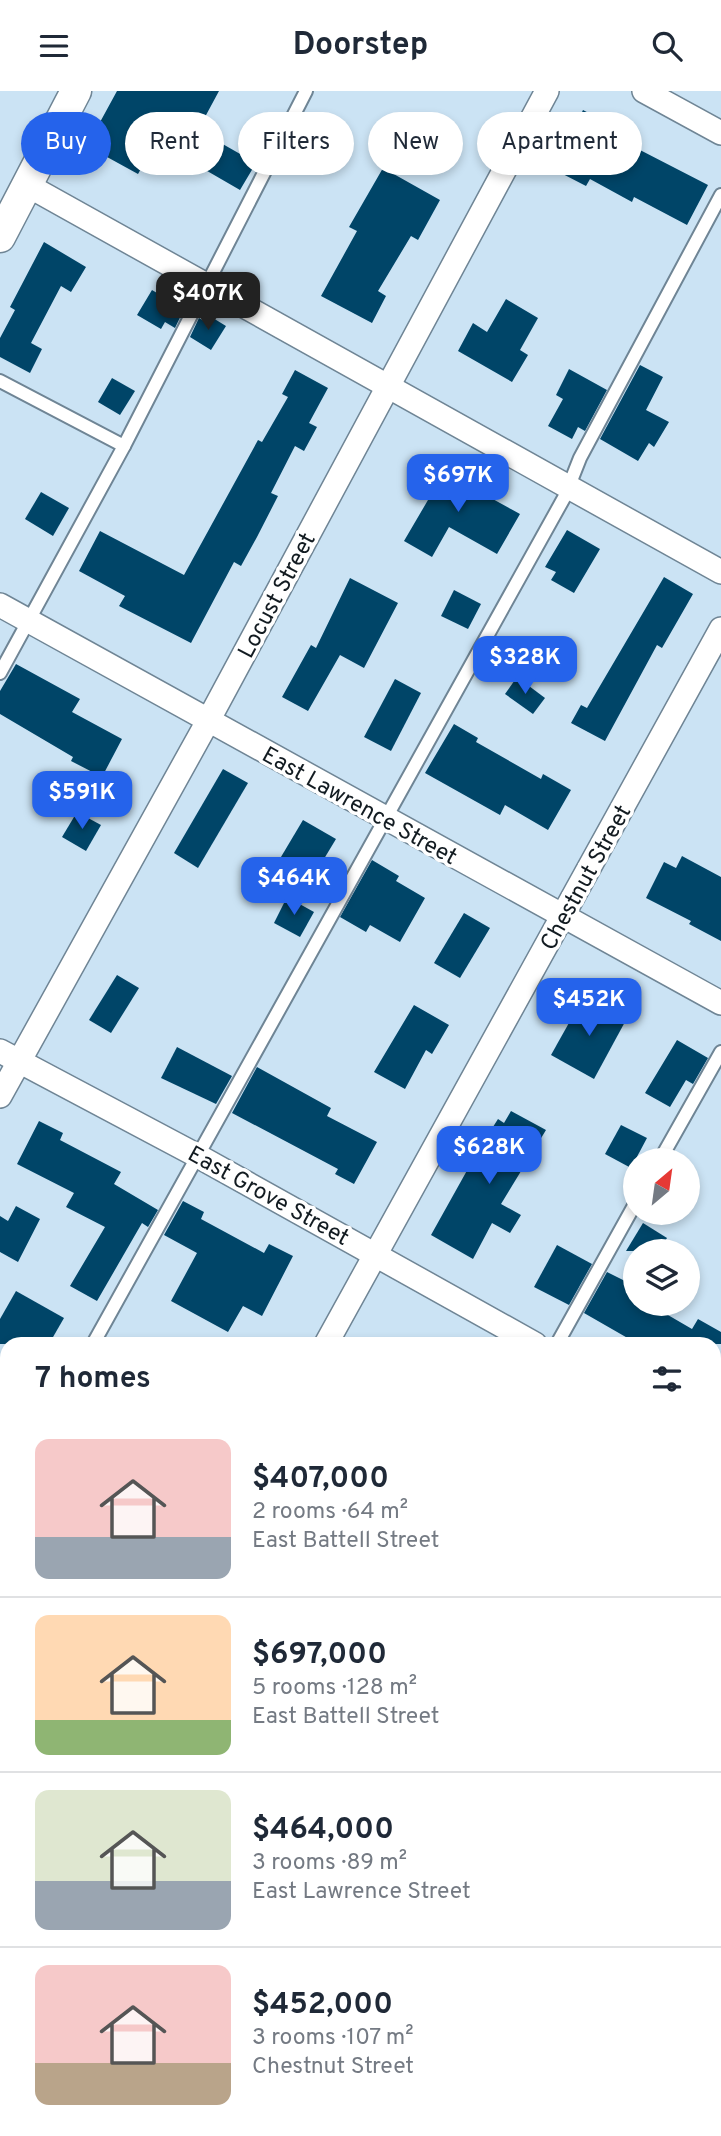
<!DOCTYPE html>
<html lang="en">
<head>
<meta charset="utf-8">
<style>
	:root { --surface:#fff; --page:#f2f2f3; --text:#1f2937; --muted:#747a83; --line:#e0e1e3; --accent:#2563eb }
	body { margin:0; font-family:Overpass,sans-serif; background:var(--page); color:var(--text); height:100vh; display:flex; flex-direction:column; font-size:26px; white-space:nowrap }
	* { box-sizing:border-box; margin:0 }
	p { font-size:23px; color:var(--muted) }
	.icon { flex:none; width:38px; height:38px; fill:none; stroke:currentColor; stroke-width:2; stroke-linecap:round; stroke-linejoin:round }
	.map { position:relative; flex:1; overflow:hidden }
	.side { position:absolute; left:0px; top:1246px; width:721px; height:800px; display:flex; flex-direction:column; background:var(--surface); border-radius:21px 21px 0 0; box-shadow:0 4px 10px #0003 }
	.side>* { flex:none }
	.guide { position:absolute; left:21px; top:21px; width:679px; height:63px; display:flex; gap:14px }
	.needle { width:46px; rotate:29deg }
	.buttons { position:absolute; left:623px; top:1057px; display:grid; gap:14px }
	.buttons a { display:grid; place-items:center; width:77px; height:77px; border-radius:50%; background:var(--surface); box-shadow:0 4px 10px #0003; font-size:35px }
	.price { position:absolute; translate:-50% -60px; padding:0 16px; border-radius:14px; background:var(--accent); color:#fff; font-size:23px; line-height:46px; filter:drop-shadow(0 2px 4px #0008) }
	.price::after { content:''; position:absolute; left:50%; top:42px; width:21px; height:16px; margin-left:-10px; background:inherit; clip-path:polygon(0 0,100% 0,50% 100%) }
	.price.active { background:#222; color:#fff }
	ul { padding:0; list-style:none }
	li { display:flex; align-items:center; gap:21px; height:175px; padding:0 35px }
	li+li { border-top:2px solid var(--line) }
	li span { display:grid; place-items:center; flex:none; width:196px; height:140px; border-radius:14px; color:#555 }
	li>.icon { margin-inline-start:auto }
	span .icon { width:84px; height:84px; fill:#fffc; stroke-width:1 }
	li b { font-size:30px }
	h2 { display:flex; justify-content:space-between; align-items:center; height:84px; padding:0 35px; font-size:30px }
	.tag { padding:0 24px; border-radius:32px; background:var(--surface); box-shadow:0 4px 10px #0003; font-size:24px; line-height:63px }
	.tag.active { background:var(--accent); color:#fff }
	header { display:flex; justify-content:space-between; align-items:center; height:91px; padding:0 35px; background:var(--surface); font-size:32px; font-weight:700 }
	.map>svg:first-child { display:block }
	.building { fill:#004568 }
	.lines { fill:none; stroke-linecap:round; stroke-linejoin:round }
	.service-casing { stroke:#6f8595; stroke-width:16 }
	.minor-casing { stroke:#6f8595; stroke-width:26 }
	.tertiary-casing { stroke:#6f8595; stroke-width:33 }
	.service { stroke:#fff; stroke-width:12 }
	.minor { stroke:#fff; stroke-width:23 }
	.tertiary { stroke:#fff; stroke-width:30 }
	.labels { text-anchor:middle; stroke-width:7; stroke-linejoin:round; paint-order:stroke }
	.street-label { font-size:23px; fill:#121b21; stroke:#fff }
</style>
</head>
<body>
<header><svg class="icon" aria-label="menu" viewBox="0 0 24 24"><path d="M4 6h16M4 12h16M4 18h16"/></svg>Doorstep<svg class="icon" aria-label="search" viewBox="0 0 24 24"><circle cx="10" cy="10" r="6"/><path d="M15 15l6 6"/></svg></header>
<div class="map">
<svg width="721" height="2045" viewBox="0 0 721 2045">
	<rect width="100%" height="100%" fill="#cbe3f4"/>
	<g class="building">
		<path d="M117,0h102l-21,39 58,33 -16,27 -57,-33 -5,10 -27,-16 -13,23 -51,-28z"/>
		<path d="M583,19l28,15 -4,8 101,52 -21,40 -53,-28 -2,5 -42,-23 -4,7 -31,-16z"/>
		<path d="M383,77l57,32 -22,40 -7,-4 -33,55 8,5 -14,27 -51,-27 36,-65 -8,-4z"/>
		<path d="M44,151l42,25 -15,25 -10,-6 -30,57 11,6 -12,24 -30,-16v-19l15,-28 -5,-3z"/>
		<path d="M152,199l32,19 -9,19 -10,-6 -4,7 -24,-14z"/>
		<path d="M506,208l32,19 -18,32 8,5 -16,27 -54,-31 15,-28 14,9z"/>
		<path d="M208,224l18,11 -15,24 -21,-13 9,-19 5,3z"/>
		<path d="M640,274l23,12 -17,33 23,12 -15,25 -5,-4 -11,18 -38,-22z"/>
		<path d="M569,278l38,21 -22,41 -7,-4 -6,12 -24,-13 15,-27 -7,-4z"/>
		<path d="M295,279l33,18 -19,35 8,4 -13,24 -9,-5 -24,47 7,3 -21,41 -16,29 -7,-4 -43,81 -72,-37 6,-10 -46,-25 21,-40 84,44 74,-135 4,2 26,-45 -6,-3z"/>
		<path d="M112,287l23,13 -15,24 -22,-13z"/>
		<path d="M429,373l91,50 -23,40 -48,-27 -17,30 -28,-16 24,-41 -15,-8z"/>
		<path d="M41,401l28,16 -16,28 -28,-17z"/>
		<path d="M567,439l33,19 -26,44 -23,-13 5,-8 -11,-5z"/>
		<path d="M664,486l29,17 -31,54 -5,-3 -52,96 -34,-18 10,-18 6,3z"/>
		<path d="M350,487l48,25 -34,65 -24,-13 -32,56 -26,-14 29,-52 5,3z"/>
		<path d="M454,499l27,14 -13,25 -27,-13z"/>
		<path d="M16,573l64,35 -8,13 50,27 -20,38 -31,-16 2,-4 -73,-43v-23z"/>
		<path d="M517,586l28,21 -12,16 -28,-20z"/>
		<path d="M395,588l26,14 -30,58 -27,-14z"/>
		<path d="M454,633l24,14 -2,4 65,37 2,-5 28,16 -23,40 -43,-25 -5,10 -75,-42z"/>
		<path d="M223,678l25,14 -50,85 -24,-15z"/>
		<path d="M77,721l24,13 -15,26 -24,-14z"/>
		<path d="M303,729l33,19 -29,48 -32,-20z"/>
		<path d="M682,765l39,21v64l-32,-17 2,-3 -45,-23 18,-36 12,6z"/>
		<path d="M372,769l27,16 -3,5 29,17 -25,44 -30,-17 -4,7 -26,-15z"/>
		<path d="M287,806l27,15 -14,25 -26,-14z"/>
		<path d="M464,822l26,15 -30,50 -26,-15z"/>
		<path d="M117,884l22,13 -28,45 -22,-13z"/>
		<path d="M584,905l42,24 -32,59 -43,-24z"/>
		<path d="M414,914l35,20 -17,29 -6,-4 -21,39 -31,-17z"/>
		<path d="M677,949l31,18 -15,26 -7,-4 -16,27 -25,-14z"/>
		<path d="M177,956l55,29 -16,28 -55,-26z"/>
		<path d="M257,976l74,41 -4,8 50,26 -23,42 -19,-10 3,-5 -106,-56z"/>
		<path d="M511,1020l35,19 -45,74 20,11 -11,18 -18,-10 -19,36 -42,-24 48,-86 19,-30 6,4z"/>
		<path d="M39,1030l24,12 -3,7 61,32 -7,12 44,26 -10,17 -6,-4 -45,78 -27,-15 35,-59 -39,-20 8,-14 -57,-29z"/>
		<path d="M621,1034l26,13 -16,30 -26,-14z"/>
		<path d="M183,1110l21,11 -3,7 63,34 5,-9 24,12 -31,60 -19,-10 -15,26 -57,-31 26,-48 -33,-18z"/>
		<path d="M16,1115l24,13 -22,43 -18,-10v-36l8,5z"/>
		<path d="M643,1132l24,15 -8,13h-33z"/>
		<path d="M557,1154l35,19 -23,41 -35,-18z"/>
		<path d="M607,1181l28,14v18h14l43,25 6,-10 23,13v12h-83l-54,-31z"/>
		<path d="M16,1200l48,27 -15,26h-49v-25z"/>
	</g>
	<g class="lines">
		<g class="service-casing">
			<g id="service">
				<path d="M0,290l124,65"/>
				<path d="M0,582l124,-227 182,-355"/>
				<path d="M660,1069l61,-108"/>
				<path d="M93,1253l472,-848 15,-38 141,-263"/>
				<path d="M557,1253l78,-140"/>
			</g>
		</g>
		<g class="minor-casing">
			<g id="minor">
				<path d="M644,0l77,42"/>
				<path d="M27,94l694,387"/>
				<path d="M0,514l721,398"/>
				<path d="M0,960l196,104 339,189"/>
				<path d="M0,1005l208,-375 339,-630"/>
				<path d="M326,1253l395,-715"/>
				<path d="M714,1353l7,4"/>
				<path d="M0,1499l7,-12"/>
			</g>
		</g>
		<g class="tertiary-casing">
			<g id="tertiary">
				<path d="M0,146l76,-146"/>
				<path d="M714,1394l7,-12"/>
				<path d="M0,1397l7,4"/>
				<path d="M714,1791l7,4"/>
				<path d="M309,2045l4,-6"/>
			</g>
		</g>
		<use href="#service" class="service"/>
		<use href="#minor" class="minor"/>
		<use href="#tertiary" class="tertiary"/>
	</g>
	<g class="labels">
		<g class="street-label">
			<text transform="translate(276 504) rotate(-62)" y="8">Locust Street</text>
			<text transform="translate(360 714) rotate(29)" y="8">East Lawrence Street</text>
			<text transform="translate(585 786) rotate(-61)" y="8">Chestnut Street</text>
			<text transform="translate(269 1104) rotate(29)" y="8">East Grove Street</text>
		</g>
	</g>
</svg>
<div class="buttons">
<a><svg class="needle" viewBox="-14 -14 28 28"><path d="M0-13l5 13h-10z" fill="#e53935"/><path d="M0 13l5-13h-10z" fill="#747a83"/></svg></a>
<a><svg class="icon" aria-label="layers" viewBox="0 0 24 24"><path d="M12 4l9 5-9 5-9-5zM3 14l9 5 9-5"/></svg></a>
</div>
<b class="price active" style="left:208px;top:241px">$407K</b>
<b class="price" style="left:458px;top:423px">$697K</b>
<b class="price" style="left:525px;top:605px">$328K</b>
<b class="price" style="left:82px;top:740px">$591K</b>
<b class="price" style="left:294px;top:826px">$464K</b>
<b class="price" style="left:589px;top:947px">$452K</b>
<b class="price" style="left:489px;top:1095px">$628K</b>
<div class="guide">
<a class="tag active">Buy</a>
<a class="tag">Rent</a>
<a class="tag">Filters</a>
<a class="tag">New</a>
<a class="tag">Apartment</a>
</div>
<section class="side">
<h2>7 homes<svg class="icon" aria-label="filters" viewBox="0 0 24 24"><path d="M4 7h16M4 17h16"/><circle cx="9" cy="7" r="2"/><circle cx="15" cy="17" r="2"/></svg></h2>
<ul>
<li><span style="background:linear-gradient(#f6c9c9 70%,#9aa5b1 0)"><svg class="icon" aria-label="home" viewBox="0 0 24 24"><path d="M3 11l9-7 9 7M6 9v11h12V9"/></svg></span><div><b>$407,000</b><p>2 rooms · 64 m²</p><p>East Battell Street</p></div></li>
<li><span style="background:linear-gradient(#ffd9b3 75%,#8fb573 0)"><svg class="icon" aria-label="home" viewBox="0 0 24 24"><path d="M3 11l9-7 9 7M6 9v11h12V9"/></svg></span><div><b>$697,000</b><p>5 rooms · 128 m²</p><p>East Battell Street</p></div></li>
<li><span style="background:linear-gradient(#dfe7d0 65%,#9aa5b1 0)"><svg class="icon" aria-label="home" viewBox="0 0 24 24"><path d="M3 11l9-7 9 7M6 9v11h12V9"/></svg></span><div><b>$464,000</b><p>3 rooms · 89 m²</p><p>East Lawrence Street</p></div></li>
<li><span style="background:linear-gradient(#f6c9c9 70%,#b9a48a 0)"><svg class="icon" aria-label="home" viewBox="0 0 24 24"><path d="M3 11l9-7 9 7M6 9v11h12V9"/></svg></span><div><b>$452,000</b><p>3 rooms · 107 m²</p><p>Chestnut Street</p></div></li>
</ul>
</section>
</div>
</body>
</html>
